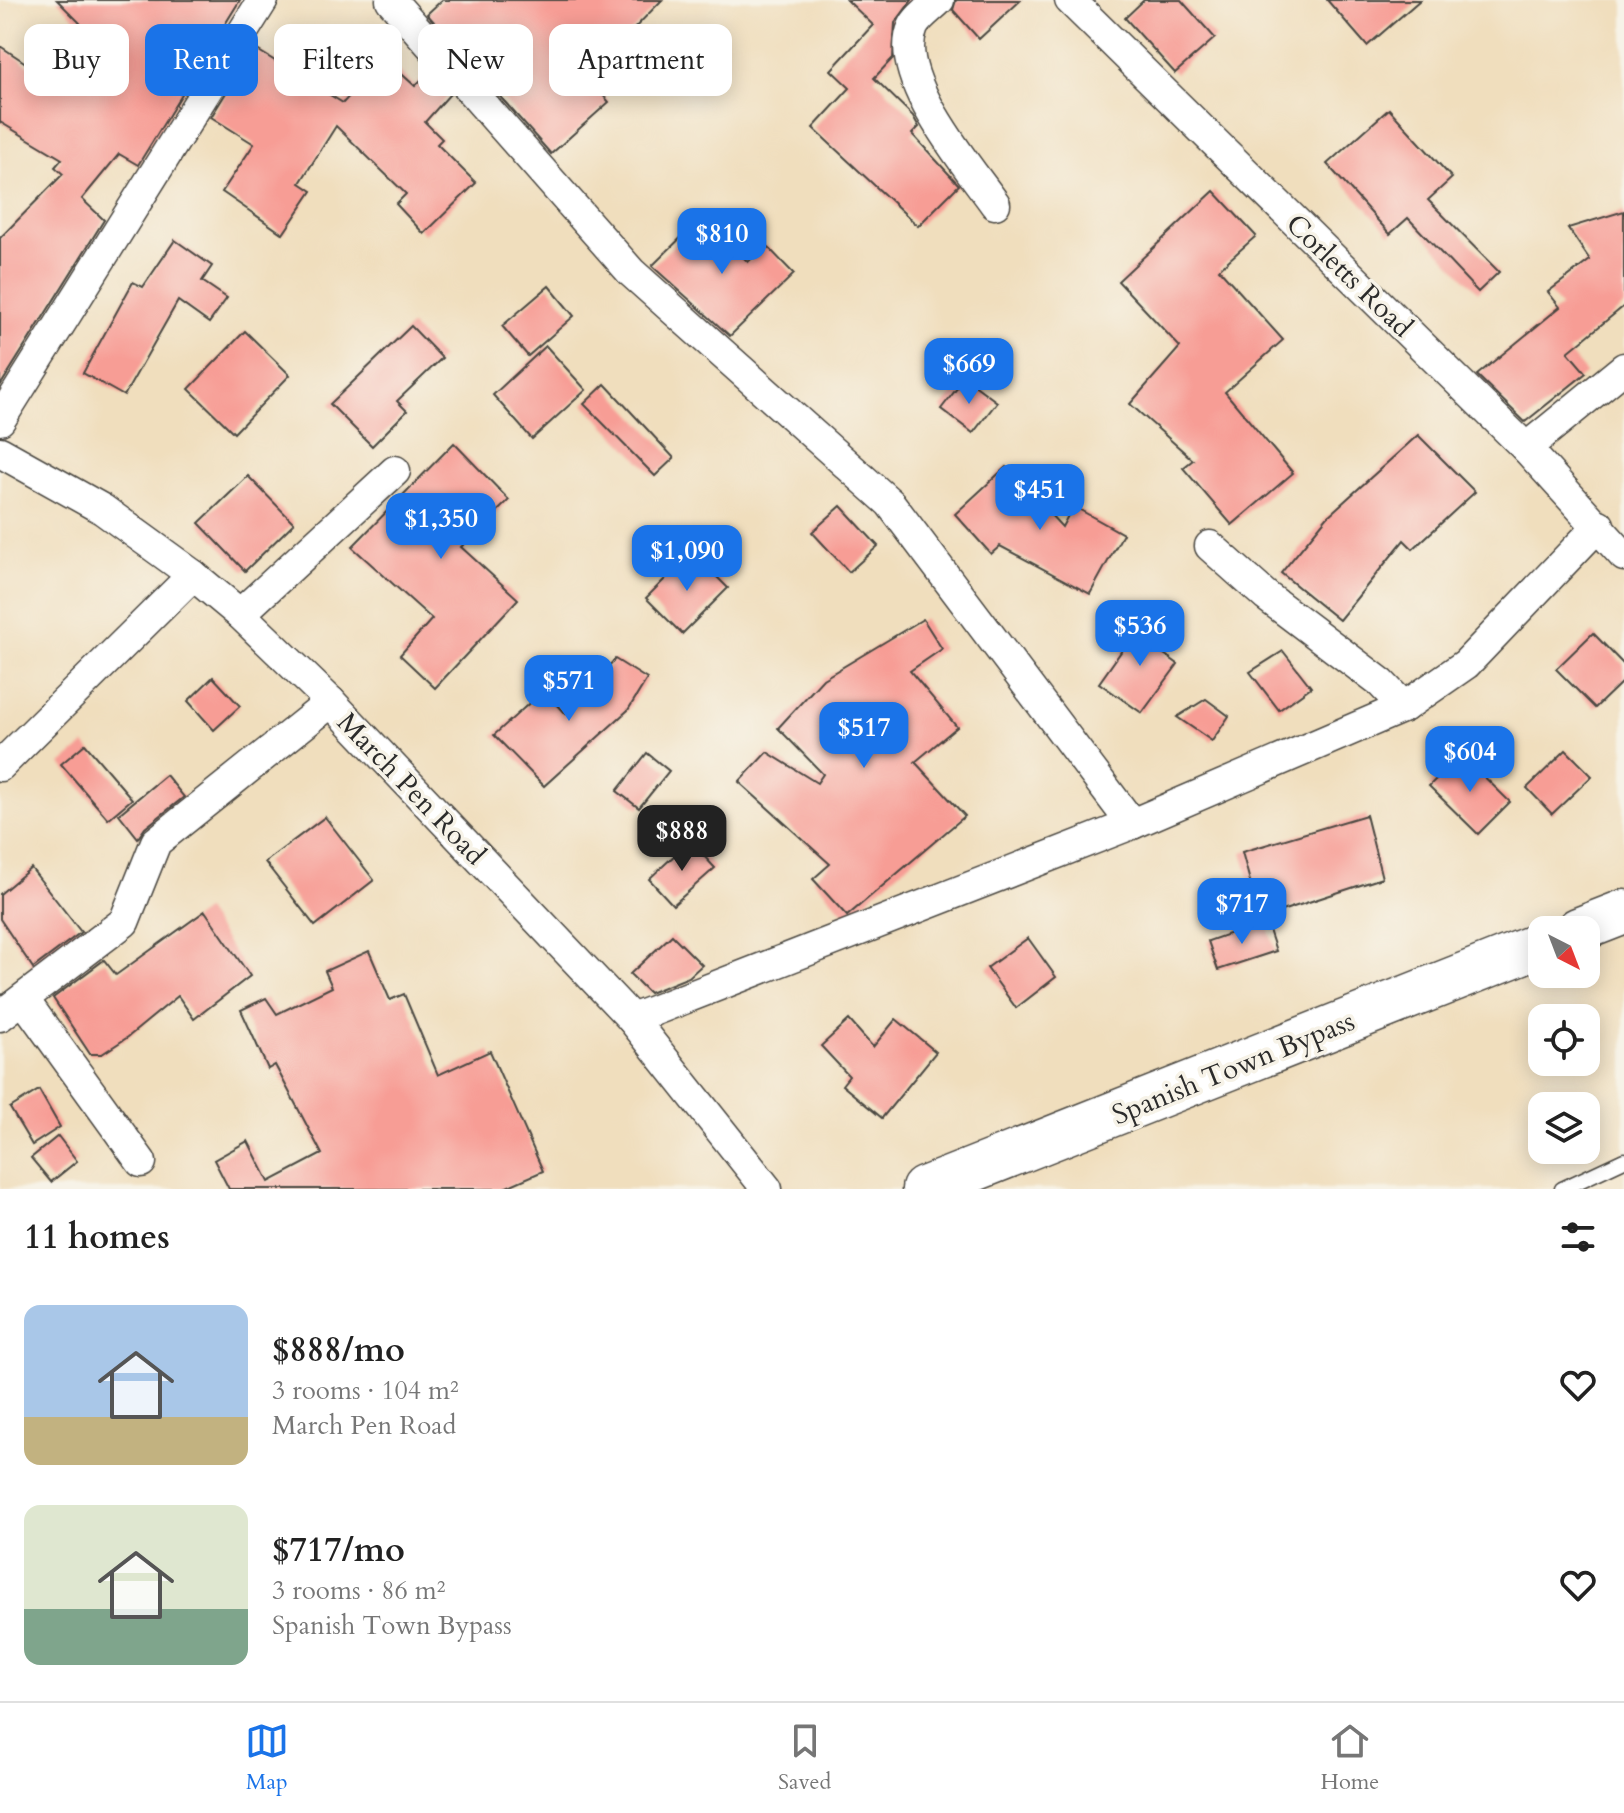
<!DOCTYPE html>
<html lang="en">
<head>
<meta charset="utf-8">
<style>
	:root { --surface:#fff; --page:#f6f6f6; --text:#222; --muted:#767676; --line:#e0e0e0; --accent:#1a73e8 }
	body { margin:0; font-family:Cardo,serif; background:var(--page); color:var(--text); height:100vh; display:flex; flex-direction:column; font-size:30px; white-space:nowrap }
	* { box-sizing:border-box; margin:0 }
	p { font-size:26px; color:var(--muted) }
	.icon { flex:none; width:44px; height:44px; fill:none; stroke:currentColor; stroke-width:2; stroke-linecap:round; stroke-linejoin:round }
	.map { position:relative; height:1189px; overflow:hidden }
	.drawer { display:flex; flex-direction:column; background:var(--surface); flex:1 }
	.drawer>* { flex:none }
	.banner { position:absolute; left:24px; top:24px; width:800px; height:72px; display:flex; gap:16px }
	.needle { width:52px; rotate:138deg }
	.fabs { position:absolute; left:1528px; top:916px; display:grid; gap:16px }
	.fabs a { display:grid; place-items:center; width:72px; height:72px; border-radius:16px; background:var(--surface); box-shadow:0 4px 20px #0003; font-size:40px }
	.price { position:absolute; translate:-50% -68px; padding:0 18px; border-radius:16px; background:var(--accent); color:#fff; font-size:26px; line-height:52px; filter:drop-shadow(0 2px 4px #0008) }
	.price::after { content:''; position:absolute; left:50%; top:48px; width:24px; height:18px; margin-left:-12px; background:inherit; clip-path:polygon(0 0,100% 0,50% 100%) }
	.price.on { background:#222; color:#fff }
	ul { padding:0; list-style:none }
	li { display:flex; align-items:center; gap:24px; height:200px; padding:0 24px }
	li span { display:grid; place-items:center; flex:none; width:224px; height:160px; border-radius:16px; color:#555 }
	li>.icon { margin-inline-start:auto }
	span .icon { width:96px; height:96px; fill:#fffc; stroke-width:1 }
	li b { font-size:34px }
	h2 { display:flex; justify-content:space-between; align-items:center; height:96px; padding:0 24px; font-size:34px }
	.tag { padding:0 28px; border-radius:16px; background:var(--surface); box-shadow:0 4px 20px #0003; font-size:28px; line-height:72px }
	.tag.on { background:var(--accent); color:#fff }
	.menu { display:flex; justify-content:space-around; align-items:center; height:112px; border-top:2px solid var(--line); background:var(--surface); font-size:22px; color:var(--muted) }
	.menu a { display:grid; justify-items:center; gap:4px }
	.menu .on { color:var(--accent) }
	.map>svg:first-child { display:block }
	.building { fill:#f79d95 }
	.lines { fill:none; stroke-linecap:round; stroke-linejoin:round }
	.service-casing { stroke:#494641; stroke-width:17 }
	.minor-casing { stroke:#494641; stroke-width:33 }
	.primary-casing { stroke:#494641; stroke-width:47 }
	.service { stroke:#fff; stroke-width:14 }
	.minor { stroke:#fff; stroke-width:30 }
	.primary { stroke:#fff; stroke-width:44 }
	.labels { text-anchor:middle; stroke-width:7; stroke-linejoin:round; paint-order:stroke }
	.street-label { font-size:28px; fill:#2b2b2b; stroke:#f7f3e8 }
</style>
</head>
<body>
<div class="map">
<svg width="1624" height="1189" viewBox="0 0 1624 1189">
	<rect width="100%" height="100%" fill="#f7f3e8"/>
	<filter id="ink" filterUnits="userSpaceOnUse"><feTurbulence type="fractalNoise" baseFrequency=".0125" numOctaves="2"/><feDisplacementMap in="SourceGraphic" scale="16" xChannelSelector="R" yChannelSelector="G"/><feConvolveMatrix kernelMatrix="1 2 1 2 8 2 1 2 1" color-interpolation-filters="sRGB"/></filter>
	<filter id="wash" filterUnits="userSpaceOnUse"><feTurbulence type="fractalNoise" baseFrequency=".006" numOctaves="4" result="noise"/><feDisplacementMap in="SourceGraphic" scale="32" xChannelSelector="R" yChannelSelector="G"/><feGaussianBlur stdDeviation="1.8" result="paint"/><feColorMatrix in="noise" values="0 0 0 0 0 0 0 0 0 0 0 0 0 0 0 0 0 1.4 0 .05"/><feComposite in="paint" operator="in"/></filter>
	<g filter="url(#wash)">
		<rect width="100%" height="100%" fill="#f0debd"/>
		<g id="blocks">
			<g class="building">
				<path d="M57,0h183l-102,165 -19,-11 -37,45 22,21 -104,166v-148l63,-64 -8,-7 7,-8 -62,-37v-76l38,25 42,-48z"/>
				<path d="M442,0h220l-75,77 22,25 -58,52 -124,-140z"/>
				<path d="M847,0h65l-17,23 -2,35 -19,20 39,38 6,11 -7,7 47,51 -41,41 -105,-98 37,-40 -19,-18 42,-45z"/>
				<path d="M956,0h65l-42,39 -26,-29z"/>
				<path d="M1144,0h37l34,38 -40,35 -50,-55z"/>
				<path d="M1327,0h93l-53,46z"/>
				<path d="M254,48l89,55 41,-45 31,28 15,-15 20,23 -25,28 17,17 -5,5 39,39 -52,51 -28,-30 10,-10 -70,-68 -36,57 12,8 -29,43 -61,-42 32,-48 -43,-27z"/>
				<path d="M1389,109l63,69 -24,22 71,72 -21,20 -70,-74 -18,16 -63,-70z"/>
				<path d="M1214,191l42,45 -37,33 64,71 -58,52 68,81 -61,52 -49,-57 10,-8 -63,-56 50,-57 -62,-66z"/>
				<path d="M1624,211v95l-56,46 18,21 -61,49 -48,-47 83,-68 -12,-15 42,-32 -22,-32z"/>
				<path d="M703,216l45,46 18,-17 28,29 -64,62 -78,-70z"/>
				<path d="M175,240l37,26 -10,15 25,17 -18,25 -31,-22 -54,95 -41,-23 50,-91 10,5z"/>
				<path d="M549,286l25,30 -46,40 -26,-30z"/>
				<path d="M411,326l31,32 -45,43 10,10 -35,35 -42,-42z"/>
				<path d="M245,331l45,44 -56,58 -45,-44z"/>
				<path d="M546,346l40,44 -54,49 -39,-44z"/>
				<path d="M965,378l32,24 -24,31 -32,-24z"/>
				<path d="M605,384l69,74 -19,18 -71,-72z"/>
				<path d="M1418,435l57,57 -62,57 -9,-9 -65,80 -58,-47 46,-56z"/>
				<path d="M454,443l55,57 -48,47 57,52 -83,89 -35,-33 32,-36 -80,-72z"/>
				<path d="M1006,467l56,60 11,-21 50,28 -33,60 -90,-48 -9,8 -36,-40z"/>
				<path d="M248,476l46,47 -49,48 -46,-48z"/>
				<path d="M841,506l37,40 -29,26 -37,-40z"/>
				<path d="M692,552l36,36 -46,46 -36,-36z"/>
				<path d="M923,619l19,30 -32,22 47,56 -42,35 50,54 -118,100 -34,-37 17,-15 -91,-82 28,-30 50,31 6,-9 -45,-46 45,-49z"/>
				<path d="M1142,622l31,21 -9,11 14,10 -36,49 -43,-30z"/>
				<path d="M1593,633l31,32v15l-29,28 -39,-39z"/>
				<path d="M1283,651l28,36 -32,23 -29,-38z"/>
				<path d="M615,659l32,20 -19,31 -84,76 -50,-51 50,-45 22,24z"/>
				<path d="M213,677l27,29 -26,24 -26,-29z"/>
				<path d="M1206,699l23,17 -17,25 -35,-24z"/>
				<path d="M85,744l47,55 -24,20 -47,-55z"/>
				<path d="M1566,750l26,26 -40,38 -25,-26z"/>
				<path d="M647,753l22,18 -30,37 -22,-17z"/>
				<path d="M1461,754l49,48 -32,32 -49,-48z"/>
				<path d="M166,775l18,22 -39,31 -7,10 -19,-24z"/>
				<path d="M1366,815l16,63 -122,40 -18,-66z"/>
				<path d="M325,817l49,63 -59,46 -50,-64z"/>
				<path d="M690,841l25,27 -42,37 -24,-26z"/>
				<path d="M31,868l50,64 -48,36 -33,-49v-25z"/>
				<path d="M205,911l45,65 -56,43 -16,-23 -50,41 -26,17h-12l-37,-56 51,-38 12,15z"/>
				<path d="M1266,921l10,30 -58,19 -10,-29z"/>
				<path d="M672,935l30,30 -13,12 -40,16 -19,-19z"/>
				<path d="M1028,938l28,39 -40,31 -29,-40z"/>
				<path d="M369,951l21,49 14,-6 34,81 52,-24 53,120 -41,18h-273l-15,-29 34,-19 21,41 53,-28 -47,-89 -7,4 -27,-59 25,-12 11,16 55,-27 -7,-16z"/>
				<path d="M896,1019l40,33 -54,66 -40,-33 7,-9 -28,-30 28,-26 24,27z"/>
				<path d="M39,1090l21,37 -28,18 -22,-37z"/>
				<path d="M58,1136l19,25 -26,21 -20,-24z"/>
			</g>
		</g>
	</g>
	<g filter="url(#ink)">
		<use href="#blocks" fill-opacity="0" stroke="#494641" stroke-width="2"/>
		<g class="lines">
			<g class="service-casing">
				<path id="service" d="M1562,1189l62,-29"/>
			</g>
			<g class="minor-casing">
				<g id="minor">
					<path d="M391,0l240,272 259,231 242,321"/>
					<path d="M939,0c-8,8 -22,18 -26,27 -22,49 55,139 82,177"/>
					<path d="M1070,0l456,448 98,108"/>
					<path d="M0,420l263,-420"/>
					<path d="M1526,448l98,-80"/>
					<path d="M0,452l102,57 91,66 47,39 91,88 301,317 135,170"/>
					<path d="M1210,546l56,50 115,87 23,24"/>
					<path d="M240,614l155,-143"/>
					<path d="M0,766l193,-191"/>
					<path d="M24,1000l117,162"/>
					<path d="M0,1016l124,-94 32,-80 175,-140"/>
					<path d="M632,1019l500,-195 272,-117 62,-43 133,-139"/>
				</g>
			</g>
			<g class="primary-casing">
				<g id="primary">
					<path d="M1578,930l46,-18"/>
					<path d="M924,1189l618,-245"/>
				</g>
			</g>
			<use href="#service" class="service"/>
			<use href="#minor" class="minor"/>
			<use href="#primary" class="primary"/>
		</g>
	</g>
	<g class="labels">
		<g class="street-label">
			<text transform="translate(1350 275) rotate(44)" y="10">Corletts Road</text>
			<text transform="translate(412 788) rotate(46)" y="10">March Pen Road</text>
			<text transform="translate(1233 1067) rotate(-22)" y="10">Spanish Town Bypass</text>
		</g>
	</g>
</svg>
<div class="fabs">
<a><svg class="needle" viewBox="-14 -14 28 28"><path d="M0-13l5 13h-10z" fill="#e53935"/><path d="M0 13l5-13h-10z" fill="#767676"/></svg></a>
<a><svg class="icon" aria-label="locate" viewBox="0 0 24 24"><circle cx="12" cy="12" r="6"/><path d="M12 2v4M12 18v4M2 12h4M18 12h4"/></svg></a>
<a><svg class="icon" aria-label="layers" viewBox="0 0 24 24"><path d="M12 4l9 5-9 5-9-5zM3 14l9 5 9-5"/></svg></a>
</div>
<b class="price" style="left:722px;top:276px">$810</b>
<b class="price" style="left:969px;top:406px">$669</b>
<b class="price" style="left:1040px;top:532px">$451</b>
<b class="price" style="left:441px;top:561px">$1,350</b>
<b class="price" style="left:687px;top:593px">$1,090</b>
<b class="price" style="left:1140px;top:668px">$536</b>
<b class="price" style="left:569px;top:723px">$571</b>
<b class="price" style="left:864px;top:770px">$517</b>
<b class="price" style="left:1470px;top:794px">$604</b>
<b class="price on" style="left:682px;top:873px">$888</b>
<b class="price" style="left:1242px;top:946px">$717</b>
<div class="banner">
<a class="tag">Buy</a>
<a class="tag on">Rent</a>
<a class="tag">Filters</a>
<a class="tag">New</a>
<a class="tag">Apartment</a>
</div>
</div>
<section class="drawer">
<h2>11 homes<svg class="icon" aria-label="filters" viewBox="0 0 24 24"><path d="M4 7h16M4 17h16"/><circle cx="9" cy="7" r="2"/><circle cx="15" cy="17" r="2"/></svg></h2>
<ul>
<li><span style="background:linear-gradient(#a9c7e8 70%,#c2b280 0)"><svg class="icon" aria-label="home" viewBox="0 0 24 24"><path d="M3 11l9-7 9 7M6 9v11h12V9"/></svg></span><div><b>$888/mo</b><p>3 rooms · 104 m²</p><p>March Pen Road</p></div><svg class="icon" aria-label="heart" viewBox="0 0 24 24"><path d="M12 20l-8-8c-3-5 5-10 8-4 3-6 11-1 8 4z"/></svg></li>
<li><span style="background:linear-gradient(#dfe7d0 65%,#7fa58c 0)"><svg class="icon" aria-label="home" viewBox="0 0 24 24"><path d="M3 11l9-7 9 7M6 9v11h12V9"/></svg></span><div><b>$717/mo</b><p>3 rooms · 86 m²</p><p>Spanish Town Bypass</p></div><svg class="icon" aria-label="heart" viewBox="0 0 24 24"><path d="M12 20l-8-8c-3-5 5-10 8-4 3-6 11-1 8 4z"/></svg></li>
</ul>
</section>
<nav class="menu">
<a class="on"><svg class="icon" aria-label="map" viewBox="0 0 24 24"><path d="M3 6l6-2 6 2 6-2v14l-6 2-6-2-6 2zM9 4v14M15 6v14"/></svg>Map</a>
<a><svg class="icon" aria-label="saved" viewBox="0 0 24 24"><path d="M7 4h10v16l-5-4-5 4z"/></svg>Saved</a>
<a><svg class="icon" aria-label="home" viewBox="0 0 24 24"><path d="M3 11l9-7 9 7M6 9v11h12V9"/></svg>Home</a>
</nav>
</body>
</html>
